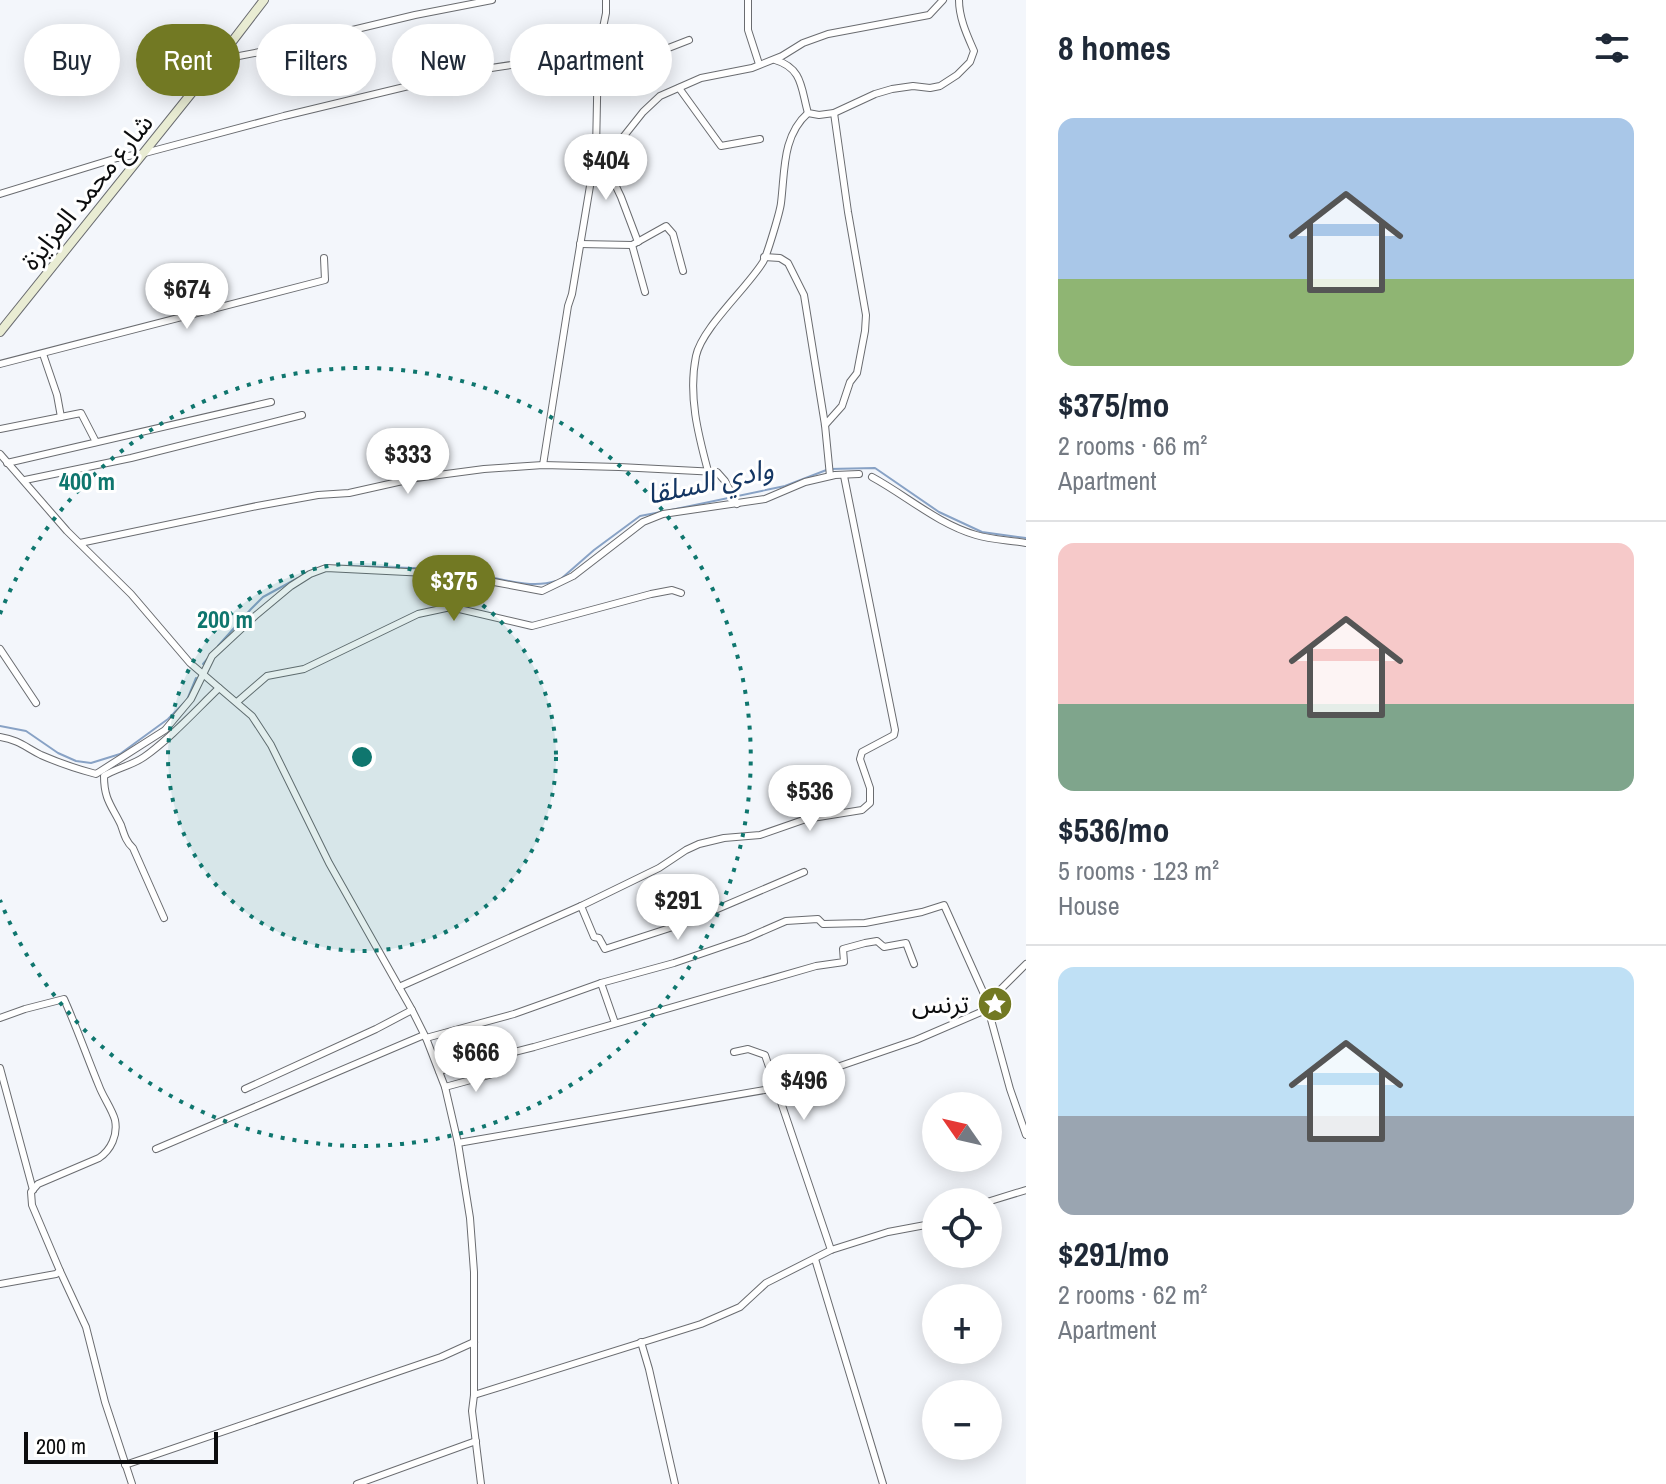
<!DOCTYPE html>
<html lang="en">
<head>
<meta charset="utf-8">
<style>
	:root { --surface:#fff; --page:#f2f2f3; --text:#1f2937; --muted:#747a83; --line:#e0e1e3; --accent:#727923 }
	body { margin:0; font-family:"Archivo Narrow","Noto Sans Arabic",sans-serif; background:var(--page); color:var(--text); height:100vh; display:flex; flex-direction:column; font-size:30px; white-space:nowrap }
	* { box-sizing:border-box; margin:0 }
	p { font-size:26px; color:var(--muted) }
	.icon { flex:none; width:44px; height:44px; fill:none; stroke:currentColor; stroke-width:2; stroke-linecap:round; stroke-linejoin:round }
	.map { position:relative; flex:1; overflow:hidden }
	.details { display:flex; flex-direction:column; background:var(--surface); width:640px }
	.details>* { flex:none }
	.top-card { position:absolute; left:24px; top:24px; width:760px; height:72px; display:flex; gap:16px }
	.needle { width:52px; rotate:304deg }
	.fabs { position:absolute; left:922px; top:1092px; display:grid; gap:16px }
	.fabs a { display:grid; place-items:center; width:80px; height:80px; border-radius:50%; background:var(--surface); box-shadow:0 4px 20px #0003; font-size:40px }
	.scale { position:absolute; left:24px; bottom:20px; width:194px; box-sizing:border-box; padding-left:8px; border:4px solid #0c0d0e; border-top:0; font-size:22px; line-height:28px; white-space:nowrap; color:#0c0d0e; -webkit-text-stroke:6px #fff; paint-order:stroke }
	.price { position:absolute; translate:-50% -68px; padding:0 18px; border-radius:28px; background:#fff; color:#222; font-size:26px; line-height:52px; filter:drop-shadow(0 2px 4px #0008) }
	.price::after { content:''; position:absolute; left:50%; top:48px; width:24px; height:18px; margin-left:-12px; background:inherit; clip-path:polygon(0 0,100% 0,50% 100%) }
	.price.current { background:var(--accent); color:#fff }
	ul { padding:0; list-style:none }
	li { display:grid; align-content:center; gap:16px; height:424px; padding:0 32px }
	li+li { border-top:2px solid var(--line) }
	li span { display:grid; place-items:center; height:248px; border-radius:16px; color:#555 }
	li>.icon { margin-inline-start:auto }
	span .icon { width:144px; height:144px; fill:#fffc; stroke-width:1 }
	li b { font-size:34px }
	h2 { display:flex; justify-content:space-between; align-items:center; height:96px; padding:0 32px; font-size:34px }
	.pill { padding:0 28px; border-radius:36px; background:var(--surface); box-shadow:0 4px 20px #0003; font-size:28px; line-height:72px }
	.pill.current { background:var(--accent); color:#fff }
	main { display:flex; flex:1; min-height:0 }
	.map>svg:first-child { display:block }
	.lines { fill:none; stroke-linecap:round; stroke-linejoin:round }
	.stream { stroke:#88a2c5; stroke-width:2 }
	.minor-casing { stroke:#6a6c70; stroke-width:8 }
	.secondary-casing { stroke:#6a6c70; stroke-width:10 }
	.minor { stroke:#fff; stroke-width:6 }
	.secondary { stroke:#e9ecd3; stroke-width:8 }
	.ring { fill:none; stroke:#0f766e; stroke-width:4; stroke-dasharray:4 8 }
	.labels { text-anchor:middle; stroke-width:6; stroke-linejoin:round; paint-order:stroke }
	.street-label { font-size:26px; fill:#0c0d0e; stroke:#fff }
	.poi-label { font-size:26px; fill:#0c0d0e; stroke:#fff; text-anchor:end }
	.water-label { font-size:28px; font-style:italic; fill:#143663; stroke:#fff }
	.centre { fill:#0f766e; stroke:#fff; stroke-width:4 }
	.ring-label { font-size:24px; text-anchor:middle; font-weight:bold; fill:#0f766e; stroke:#fff; stroke-width:6; stroke-linejoin:round; paint-order:stroke }
</style>
</head>
<body>
<main>
<div class="map">
<svg width="1026" height="1484" viewBox="0 0 1026 1484">
	<rect width="100%" height="100%" fill="#f3f6fb"/>
	<g class="lines">
		<g class="stream">
			<path d="M671,510l114,-24 44,-17 46,-1 64,44 43,20 44,6"/>
			<path d="M349,566l96,3 21,3"/>
			<path d="M476,574c26,5 55,15 80,7"/>
			<path d="M562,578l32,-28 46,-34 21,-4"/>
			<path d="M218,646l33,-37 12,-12 35,-19"/>
			<path d="M203,664l6,-7"/>
			<path d="M0,726l26,5 32,22 18,8 15,2 29,-9 48,-35 19,-19 9,-22"/>
		</g>
		<g class="minor-casing">
			<g id="minor">
				<path d="M748,0v30l11,34"/>
				<path d="M195,49l5,33"/>
				<path d="M218,60l47,-9 150,-36 77,-15"/>
				<path d="M775,60c28,8 26,29 33,53l11,2 15,-2 41,-19 17,-5 21,-3 17,2 10,-2 17,-11 13,-13 4,-11c-7,-16 -15,-33 -15,-51"/>
				<path d="M599,75l90,-35"/>
				<path d="M679,88l42,58 39,-7"/>
				<path d="M0,194l117,-36 28,-5 139,-37 187,-45 127,-19"/>
				<path d="M638,242l-17,-45 -17,-36 -8,-11 8,1 16,-10 23,-29 17,-16 41,-18 51,-10 30,-12 21,-13 25,-9 101,-19 14,-15"/>
				<path d="M580,244l52,1 34,-19 7,8 10,37"/>
				<path d="M632,245l13,47"/>
				<path d="M764,257l16,1 8,5 16,32 21,130 5,51"/>
				<path d="M43,354l14,41 4,22"/>
				<path d="M0,364l325,-84 -1,-22"/>
				<path d="M825,425l17,-19 8,-24 7,-9 8,-42 1,-16 -18,-103 -14,-99"/>
				<path d="M0,429l81,-16 15,29"/>
				<path d="M0,454l67,77 64,63 59,69 62,53 19,29 58,118 83,147 14,28 19,49 13,56 12,75 4,54v123l-2,16 9,73"/>
				<path d="M7,463l264,-61"/>
				<path d="M543,465l25,-159 4,-12 24,-144 2,-98 8,-39v-13"/>
				<path d="M708,471c-10,-37 -20,-76 -12,-115 6,-28 51,-68 67,-94 4,-7 17,-50 18,-59 4,-32 1,-67 27,-90"/>
				<path d="M872,477c35,19 66,47 104,58 16,5 34,5 50,8"/>
				<path d="M25,480l106,-22 171,-43"/>
				<path d="M80,543l177,-37 61,-11 31,-2 67,-15 68,-9 59,-4 76,2 98,5 8,9 12,23"/>
				<path d="M0,649l36,54"/>
				<path d="M237,702l30,-26 37,-7 114,-55 28,-6h9l77,18 119,-32 21,-4 9,3"/>
				<path d="M0,737c19,3 25,10 41,18 18,8 36,14 55,19l69,-44 26,-31 21,-43 43,-40 36,-30 19,-12 16,-6 141,7 27,7 48,9 31,-15 70,-54 20,-8 102,-15 40,-17 30,-7 24,-1"/>
				<path d="M581,906l13,31 5,1 6,11 77,-25 122,-52"/>
				<path d="M164,918l-31,-70c-7,-6 -9,-14 -12,-23 -9,-19 -17,-25 -17,-49 12,-8 27,-10 40,-19 27,-19 51,-46 75,-69"/>
				<path d="M601,983l14,40"/>
				<path d="M399,987l182,-81 78,-38 27,-18 13,-6 25,-6 36,-3 46,-16 56,-9 8,-7v-15l-10,-29 2,-7 32,-17 1,-5 -51,-254"/>
				<path d="M0,1018l25,-9 39,-10c13,29 23,58 35,87 4,11 13,23 16,34 3,15 -4,30 -16,38l-61,26 -7,8 1,13 28,66 -4,3 -56,10"/>
				<path d="M426,1038l88,-24 87,-31 73,-20 73,-25 39,-17 32,-2 5,5 42,-1 57,-11 22,-7 40,89 26,95 16,46"/>
				<path d="M734,1052l14,-3 17,6 66,195"/>
				<path d="M0,1068l33,122"/>
				<path d="M439,1071l95,-24 282,-81 28,-4 -1,-13 22,-6 12,-2 7,6 22,-4 8,21"/>
				<path d="M445,1087l55,-15"/>
				<path d="M245,1089l131,-60 36,-19"/>
				<path d="M458,1143l318,-55 140,-48 65,-28 12,-15 33,-33"/>
				<path d="M156,1149l268,-114"/>
				<path d="M987,1202l39,-12"/>
				<path d="M815,1259l68,225"/>
				<path d="M60,1271l26,56 19,75 27,82"/>
				<path d="M641,1342l8,27 26,115"/>
				<path d="M474,1395l227,-71 39,-17 26,-24 65,-33 57,-18 48,-9"/>
				<path d="M125,1465l316,-108 33,-15"/>
				<path d="M357,1484l119,-43"/>
			</g>
		</g>
		<g class="secondary-casing">
			<path id="secondary" d="M0,332l218,-272 46,-60"/>
		</g>
		<use href="#minor" class="minor"/>
		<use href="#secondary" class="secondary"/>
	</g>
	<circle cx="362" cy="757" r="194" fill="#0f766e" fill-opacity=".12"/>
	<g class="ring">
		<circle cx="362" cy="757" r="194"/>
		<path d="M0 614A389 389 0 1 1 0 900"/>
	</g>
	<defs>
		<g id="sight-disc" transform="scale(1.8)"><circle r="9.5" fill="#727923" stroke="#fff"/><path d="M0-6L1.8-2.2L6-1.7L2.9 1.2L3.7 5.4L0 3.3L-3.7 5.4L-2.9 1.2L-6-1.7L-1.8-2.2Z" fill="#fff"/></g>
	</defs>
	<g fill-rule="evenodd">
		<use href="#sight-disc" x="995" y="1004"/>
	</g>
	<g class="labels">
		<g class="street-label">
			<text transform="translate(87 192) rotate(-51)" y="9">شارع محمد العزايزة</text>
		</g>
		<g class="poi-label">
			<text x="969" y="1013">ترنس</text>
		</g>
		<g class="water-label">
			<text transform="translate(710 481) rotate(-12)" y="10">وادي السلقا</text>
		</g>
	</g>
	<circle cx="362" cy="757" r="12" class="centre"/>
	<g class="ring-label">
		<text x="87" y="490">400 m</text>
		<text x="225" y="628">200 m</text>
	</g>
</svg>
<div class="fabs">
<a><svg class="needle" viewBox="-14 -14 28 28"><path d="M0-13l5 13h-10z" fill="#e53935"/><path d="M0 13l5-13h-10z" fill="#747a83"/></svg></a>
<a><svg class="icon" aria-label="locate" viewBox="0 0 24 24"><circle cx="12" cy="12" r="6"/><path d="M12 2v4M12 18v4M2 12h4M18 12h4"/></svg></a>
<a>+</a>
<a>−</a>
</div>
<div class="scale">200 m</div>
<b class="price" style="left:606px;top:202px">$404</b>
<b class="price" style="left:187px;top:331px">$674</b>
<b class="price" style="left:408px;top:496px">$333</b>
<b class="price current" style="left:454px;top:623px">$375</b>
<b class="price" style="left:810px;top:833px">$536</b>
<b class="price" style="left:678px;top:942px">$291</b>
<b class="price" style="left:476px;top:1094px">$666</b>
<b class="price" style="left:804px;top:1122px">$496</b>
<div class="top-card">
<a class="pill">Buy</a>
<a class="pill current">Rent</a>
<a class="pill">Filters</a>
<a class="pill">New</a>
<a class="pill">Apartment</a>
</div>
</div>
<section class="details">
<h2>8 homes<svg class="icon" aria-label="filters" viewBox="0 0 24 24"><path d="M4 7h16M4 17h16"/><circle cx="9" cy="7" r="2"/><circle cx="15" cy="17" r="2"/></svg></h2>
<ul>
<li><span style="background:linear-gradient(#a9c7e8 65%,#8fb573 0)"><svg class="icon" aria-label="home" viewBox="0 0 24 24"><path d="M3 11l9-7 9 7M6 9v11h12V9"/></svg></span><div><b>$375/mo</b><p>2 rooms · 66 m²</p><p>Apartment</p></div></li>
<li><span style="background:linear-gradient(#f6c9c9 65%,#7fa58c 0)"><svg class="icon" aria-label="home" viewBox="0 0 24 24"><path d="M3 11l9-7 9 7M6 9v11h12V9"/></svg></span><div><b>$536/mo</b><p>5 rooms · 123 m²</p><p>House</p></div></li>
<li><span style="background:linear-gradient(#bfe0f5 60%,#9aa5b1 0)"><svg class="icon" aria-label="home" viewBox="0 0 24 24"><path d="M3 11l9-7 9 7M6 9v11h12V9"/></svg></span><div><b>$291/mo</b><p>2 rooms · 62 m²</p><p>Apartment</p></div></li>
</ul>
</section>
</main>
</body>
</html>
